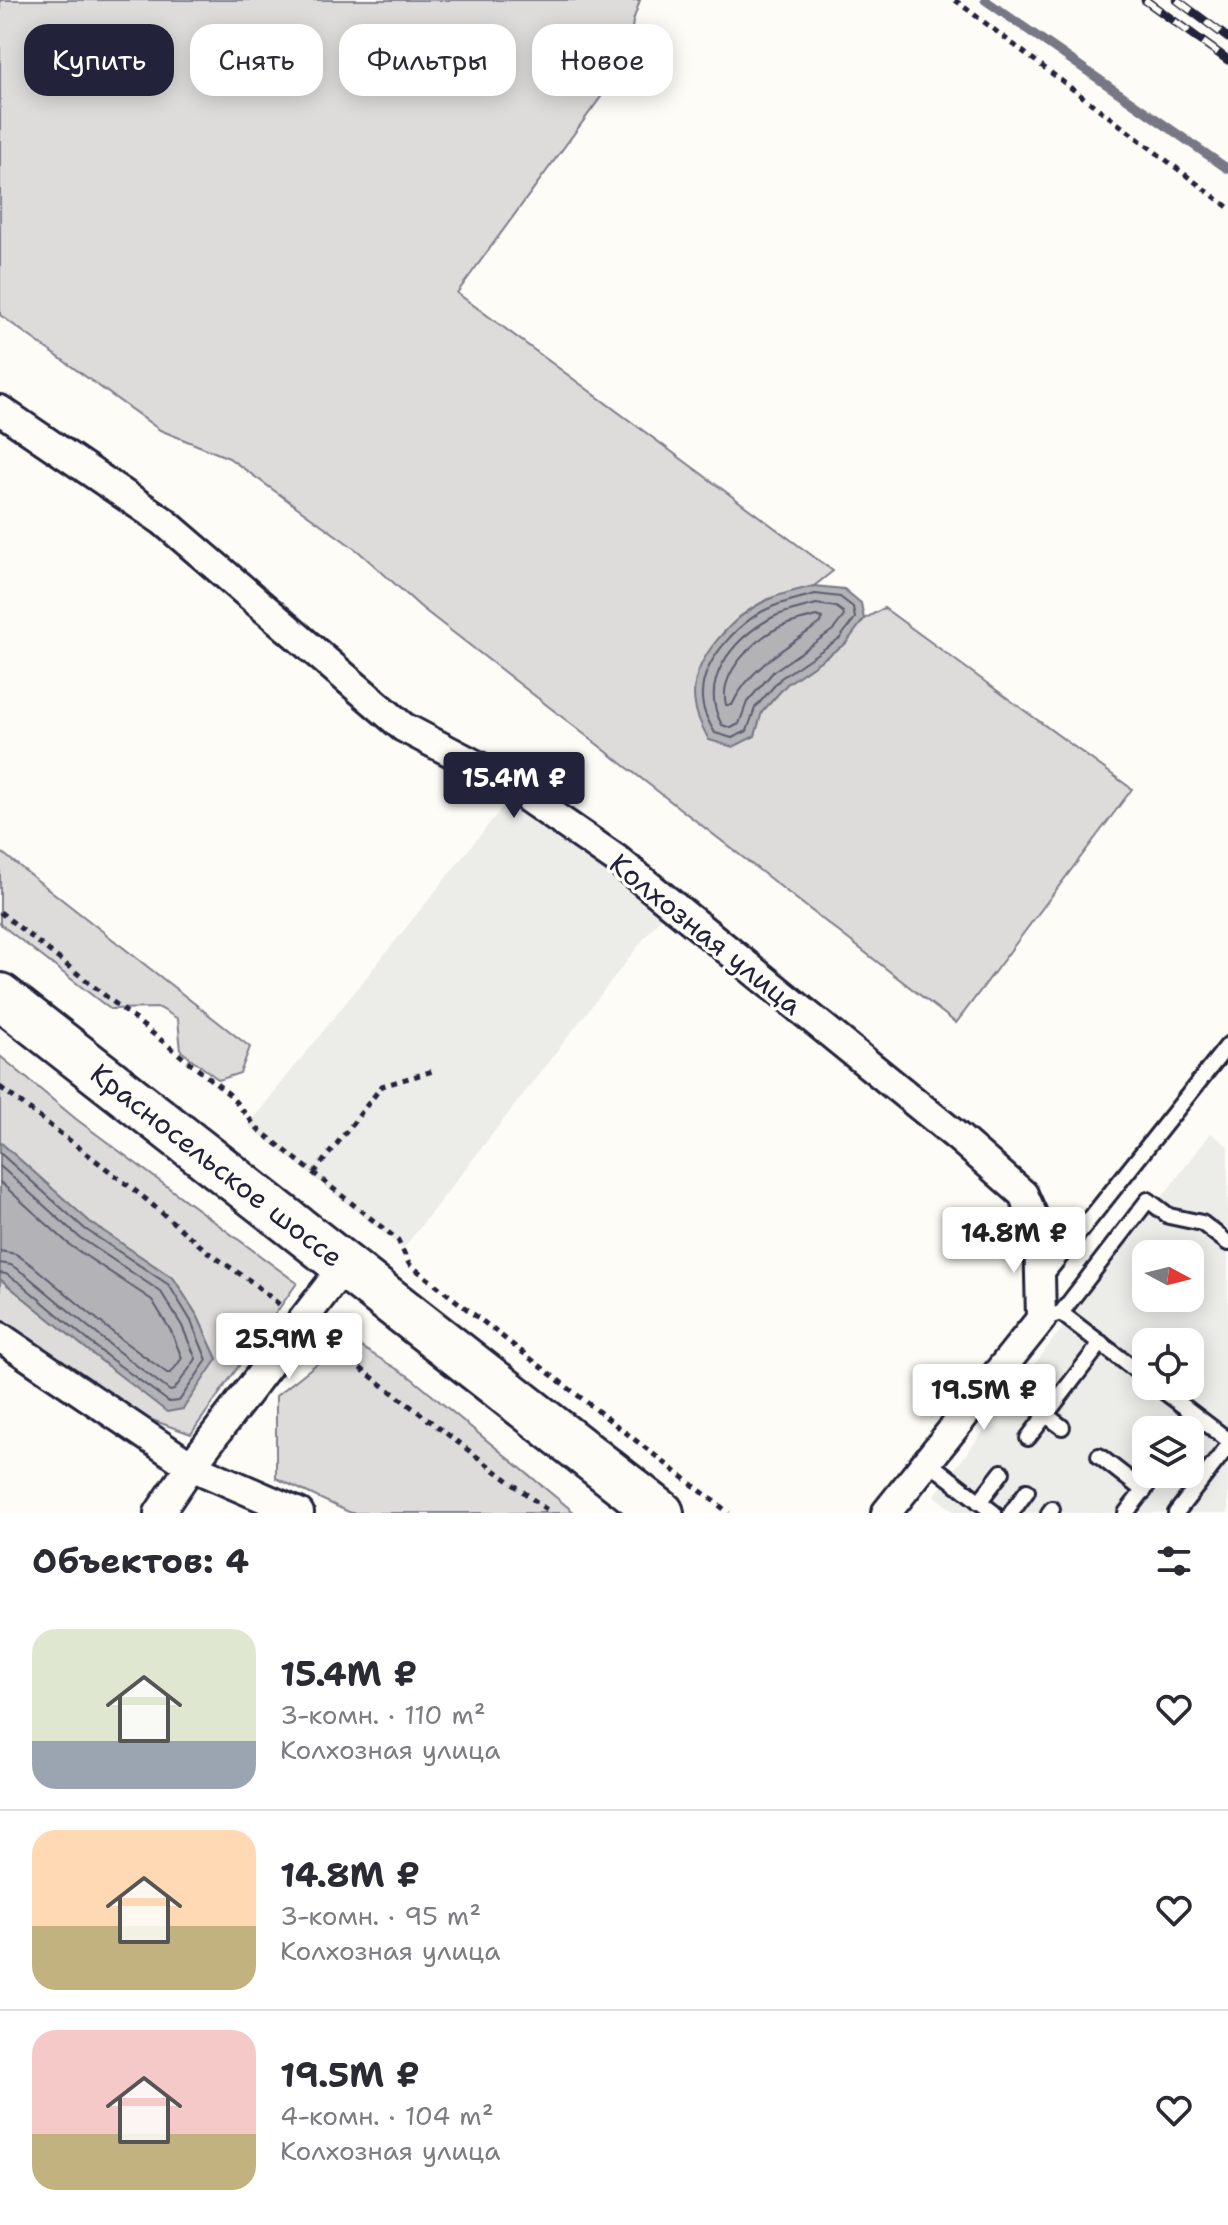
<!DOCTYPE html>
<html lang="ru">
<head>
<meta charset="utf-8">
<style>
	:root { --surface:#fff; --page:#f2f2f3; --text:#2b2b33; --muted:#7c7c81; --line:#e1e1e2; --accent:#22223b }
	body { margin:0; font-family:"Shantell Sans",sans-serif; background:var(--page); color:var(--text); height:100vh; display:flex; flex-direction:column; font-size:30px; white-space:nowrap }
	* { box-sizing:border-box; margin:0 }
	p { font-size:26px; color:var(--muted) }
	.icon { flex:none; width:44px; height:44px; fill:none; stroke:currentColor; stroke-width:2; stroke-linecap:round; stroke-linejoin:round }
	.map { position:relative; height:1513px; overflow:hidden }
	.drawer { display:flex; flex-direction:column; background:var(--surface); flex:1 }
	.drawer>* { flex:none }
	.hud { position:absolute; left:24px; top:24px; width:800px; height:72px; display:flex; gap:16px }
	.needle { width:52px; rotate:97deg }
	.fabs { position:absolute; left:1132px; top:1240px; display:grid; gap:16px }
	.fabs a { display:grid; place-items:center; width:72px; height:72px; border-radius:16px; background:var(--surface); box-shadow:0 4px 20px #0003; font-size:40px }
	.price { position:absolute; translate:-50% -68px; padding:0 18px; border-radius:8px; background:#fff; color:#222; font-size:26px; line-height:52px; filter:drop-shadow(0 2px 4px #0008) }
	.price::after { content:''; position:absolute; left:50%; top:48px; width:24px; height:18px; margin-left:-12px; background:inherit; clip-path:polygon(0 0,100% 0,50% 100%) }
	.price.on { background:var(--accent); color:#fff }
	ul { padding:0; list-style:none }
	li { display:flex; align-items:center; gap:24px; height:200px; padding:0 32px }
	li+li { border-top:2px solid var(--line) }
	li span { display:grid; place-items:center; flex:none; width:224px; height:160px; border-radius:24px; color:#555 }
	li>.icon { margin-inline-start:auto }
	span .icon { width:96px; height:96px; fill:#fffc; stroke-width:1 }
	li b { font-size:34px }
	h2 { display:flex; justify-content:space-between; align-items:center; height:96px; padding:0 32px; font-size:34px }
	.pill { padding:0 28px; border-radius:24px; background:var(--surface); box-shadow:0 4px 20px #0003; font-size:28px; line-height:72px }
	.pill.on { background:var(--accent); color:#fff }
	.map>svg:first-child { display:block }
	.built { fill:#ecece9; fill-rule:evenodd }
	.green { fill:#dddcdb; stroke:#807f8b; stroke-width:2 }
	.water { fill:#b2b2b7; stroke:#787885; stroke-width:2 }
	.lines { fill:none; stroke-linecap:round; stroke-linejoin:round }
	.shore { stroke:#5c5c6d; stroke-width:2 }
	.stream { stroke:#787885; stroke-width:9 }
	.service-casing { stroke:#22223b; stroke-width:20 }
	.minor-casing { stroke:#22223b; stroke-width:34 }
	.trunk-casing { stroke:#22223b; stroke-width:50 }
	.path { stroke:#22223b; stroke-width:5; stroke-dasharray:6 6; stroke-linecap:butt }
	.service { stroke:#fdfcf7; stroke-width:14 }
	.minor { stroke:#fdfcf7; stroke-width:28 }
	.trunk { stroke:#fdfcf7; stroke-width:44 }
	.rail-casing { stroke:#22223b; stroke-width:9 }
	.rail { stroke:#fdfcf7; stroke-width:6; stroke-dasharray:18; stroke-linecap:butt }
	.labels { text-anchor:middle; stroke-width:7; stroke-linejoin:round; paint-order:stroke }
	.street-label { font-size:28px; fill:#22223b; stroke:#fdfcf7 }
</style>
</head>
<body>
<div class="map">
<svg width="1228" height="1513" viewBox="0 0 1228 1513">
	<rect width="100%" height="100%" fill="#fdfcf7"/>
	<filter id="ink" filterUnits="userSpaceOnUse"><feTurbulence type="fractalNoise" baseFrequency=".0125" numOctaves="2"/><feDisplacementMap in="SourceGraphic" scale="16" xChannelSelector="R" yChannelSelector="G"/><feConvolveMatrix kernelMatrix="1 2 1 2 8 2 1 2 1" color-interpolation-filters="sRGB"/></filter>
	<g filter="url(#ink)">
		<g class="built">
			<path d="M509,799l155,114 -261,336 -155,-124z"/>
			<path d="M1211,1133l17,13v367h-272l-22,-17zM1146,1254h44v44h-44zM1146,1342h44v44h-44zM1146,1430h44v44h-44z"/>
		</g>
		<g class="green">
			<path d="M0,0h640l-7,21 -5,39 -171,233 376,278 -19,15 -46,13 -30,19 24,94 25,-28 59,-41 18,-24 20,-11 248,181 -176,234 -533,-414 -65,-58 -129,-93 -69,-28 -160,-115z"/>
			<path d="M0,851l250,196 -10,26 -21,7 -38,-29 -3,-32 -18,-11 -50,1 -110,-85z"/>
			<path d="M0,1056l76,63 221,164 -106,151 -47,-17 -144,-98v-40l104,84 64,48 49,-52 -19,-42 -24,-38 -84,-57 -90,-80z"/>
			<path d="M348,1339l62,38 165,136h-224l-75,-35v-82z"/>
		</g>
		<g class="water">
			<path d="M814,586l30,3 17,14 3,16 -18,24 -59,41 -25,28 -7,24 -22,11 -24,-7c-8,-15 -15,-29 -15,-46 0,-38 41,-79 73,-94 14,-7 32,-10 47,-14z"/>
			<path d="M0,1142l90,80 84,57 24,38 19,42 -34,50 -16,3 -63,-49 -104,-84z"/>
		</g>
		<g class="lines">
			<g class="shore">
				<path d="M815,594l25,3 13,10 2,11 -15,20 -59,40 -26,30 -8,23 -15,7 -17,-5c-7,-12 -14,-25 -13,-40 1,-35 41,-75 72,-87 13,-5 27,-8 41,-12z"/>
				<path d="M816,604l20,3 7,5 1,4 -11,14 -59,41 -27,31 -8,22 -8,4 -9,-3c-25,-45 12,-87 51,-108 13,-6 29,-9 43,-13z"/>
				<path d="M816,616l6,2 -1,5c-32,22 -72,45 -89,82h-6c-8,-31 28,-66 54,-78 11,-5 24,-7 36,-11z"/>
				<path d="M0,1153l85,76 84,56 22,36 16,39 -28,41 -10,1 -61,-45 -88,-74 -14,-9 -6,-1"/>
				<path d="M0,1166l79,71 82,55 21,34 14,33 -22,31 -4,1 -55,-42 -89,-74 -15,-10 -11,-2"/>
				<path d="M0,1182l71,64 81,54 19,31 11,27 -11,15h-4l-45,-33 -89,-74 -17,-12 -16,-3"/>
			</g>
			<path class="stream" d="M985,0l243,169"/>
			<g class="service-casing">
				<g id="service">
					<path d="M1043,1278l185,-233"/>
					<path d="M1061,1313l85,65"/>
					<path d="M1041,1319l20,-6 87,-113 21,16 33,7 26,20"/>
					<path d="M1157,1386l71,54"/>
					<path d="M1046,1415l16,12"/>
					<path d="M1028,1438l73,-95"/>
					<path d="M1099,1456l45,35"/>
					<path d="M927,1461l67,52"/>
					<path d="M979,1502l23,-30"/>
					<path d="M1011,1513l16,-22"/>
					<path d="M1049,1513l3,-4"/>
					<path d="M1126,1513l30,-39"/>
					<path d="M1176,1513l52,-67"/>
				</g>
			</g>
			<g class="minor-casing">
				<g id="minor">
					<path d="M0,410l163,111 240,206 90,47 123,85 343,279 64,56 16,36 2,89 -155,194"/>
					<path d="M0,1337l191,129 108,47"/>
					<path d="M159,1513l32,-47 154,-201"/>
				</g>
			</g>
			<g class="trunk-casing">
				<path id="trunk" d="M0,996l661,517"/>
			</g>
			<g class="path">
				<path d="M955,0l273,207"/>
				<path d="M0,912l229,182 29,35 140,111 11,24 320,249"/>
				<path d="M0,1087l142,109 67,57 43,29 28,23"/>
				<path d="M314,1173l68,-87 51,-15"/>
				<path d="M322,1339l229,174"/>
			</g>
			<use href="#service" class="service"/>
			<use href="#minor" class="minor"/>
			<use href="#trunk" class="trunk"/>
			<g class="rail-casing">
				<g id="rail">
					<path d="M1145,0l83,60"/>
					<path d="M1177,0l51,38"/>
				</g>
			</g>
			<use href="#rail" class="rail"/>
		</g>
	</g>
	<g class="labels">
		<g class="street-label">
			<text transform="translate(706 934) rotate(39)" y="10">Колхозная улица</text>
			<text transform="translate(217 1165) rotate(38)" y="10">Красносельское шоссе</text>
		</g>
	</g>
</svg>
<div class="fabs">
<a><svg class="needle" viewBox="-14 -14 28 28"><path d="M0-13l5 13h-10z" fill="#e53935"/><path d="M0 13l5-13h-10z" fill="#7c7c81"/></svg></a>
<a><svg class="icon" aria-label="locate" viewBox="0 0 24 24"><circle cx="12" cy="12" r="6"/><path d="M12 2v4M12 18v4M2 12h4M18 12h4"/></svg></a>
<a><svg class="icon" aria-label="layers" viewBox="0 0 24 24"><path d="M12 4l9 5-9 5-9-5zM3 14l9 5 9-5"/></svg></a>
</div>
<b class="price on" style="left:514px;top:820px">15.4M ₽</b>
<b class="price" style="left:1014px;top:1275px">14.8M ₽</b>
<b class="price" style="left:289px;top:1381px">25.9M ₽</b>
<b class="price" style="left:984px;top:1432px">19.5M ₽</b>
<div class="hud">
<a class="pill on">Купить</a>
<a class="pill">Снять</a>
<a class="pill">Фильтры</a>
<a class="pill">Новое</a>
</div>
</div>
<section class="drawer">
<h2>Объектов: 4<svg class="icon" aria-label="filters" viewBox="0 0 24 24"><path d="M4 7h16M4 17h16"/><circle cx="9" cy="7" r="2"/><circle cx="15" cy="17" r="2"/></svg></h2>
<ul>
<li><span style="background:linear-gradient(#dfe7d0 70%,#9aa5b1 0)"><svg class="icon" aria-label="home" viewBox="0 0 24 24"><path d="M3 11l9-7 9 7M6 9v11h12V9"/></svg></span><div><b>15.4M ₽</b><p>3-комн. · 110 m²</p><p>Колхозная улица</p></div><svg class="icon" aria-label="heart" viewBox="0 0 24 24"><path d="M12 20l-8-8c-3-5 5-10 8-4 3-6 11-1 8 4z"/></svg></li>
<li><span style="background:linear-gradient(#ffd9b3 60%,#c2b280 0)"><svg class="icon" aria-label="home" viewBox="0 0 24 24"><path d="M3 11l9-7 9 7M6 9v11h12V9"/></svg></span><div><b>14.8M ₽</b><p>3-комн. · 95 m²</p><p>Колхозная улица</p></div><svg class="icon" aria-label="heart" viewBox="0 0 24 24"><path d="M12 20l-8-8c-3-5 5-10 8-4 3-6 11-1 8 4z"/></svg></li>
<li><span style="background:linear-gradient(#f6c9c9 65%,#c2b280 0)"><svg class="icon" aria-label="home" viewBox="0 0 24 24"><path d="M3 11l9-7 9 7M6 9v11h12V9"/></svg></span><div><b>19.5M ₽</b><p>4-комн. · 104 m²</p><p>Колхозная улица</p></div><svg class="icon" aria-label="heart" viewBox="0 0 24 24"><path d="M12 20l-8-8c-3-5 5-10 8-4 3-6 11-1 8 4z"/></svg></li>
</ul>
</section>
</body>
</html>
